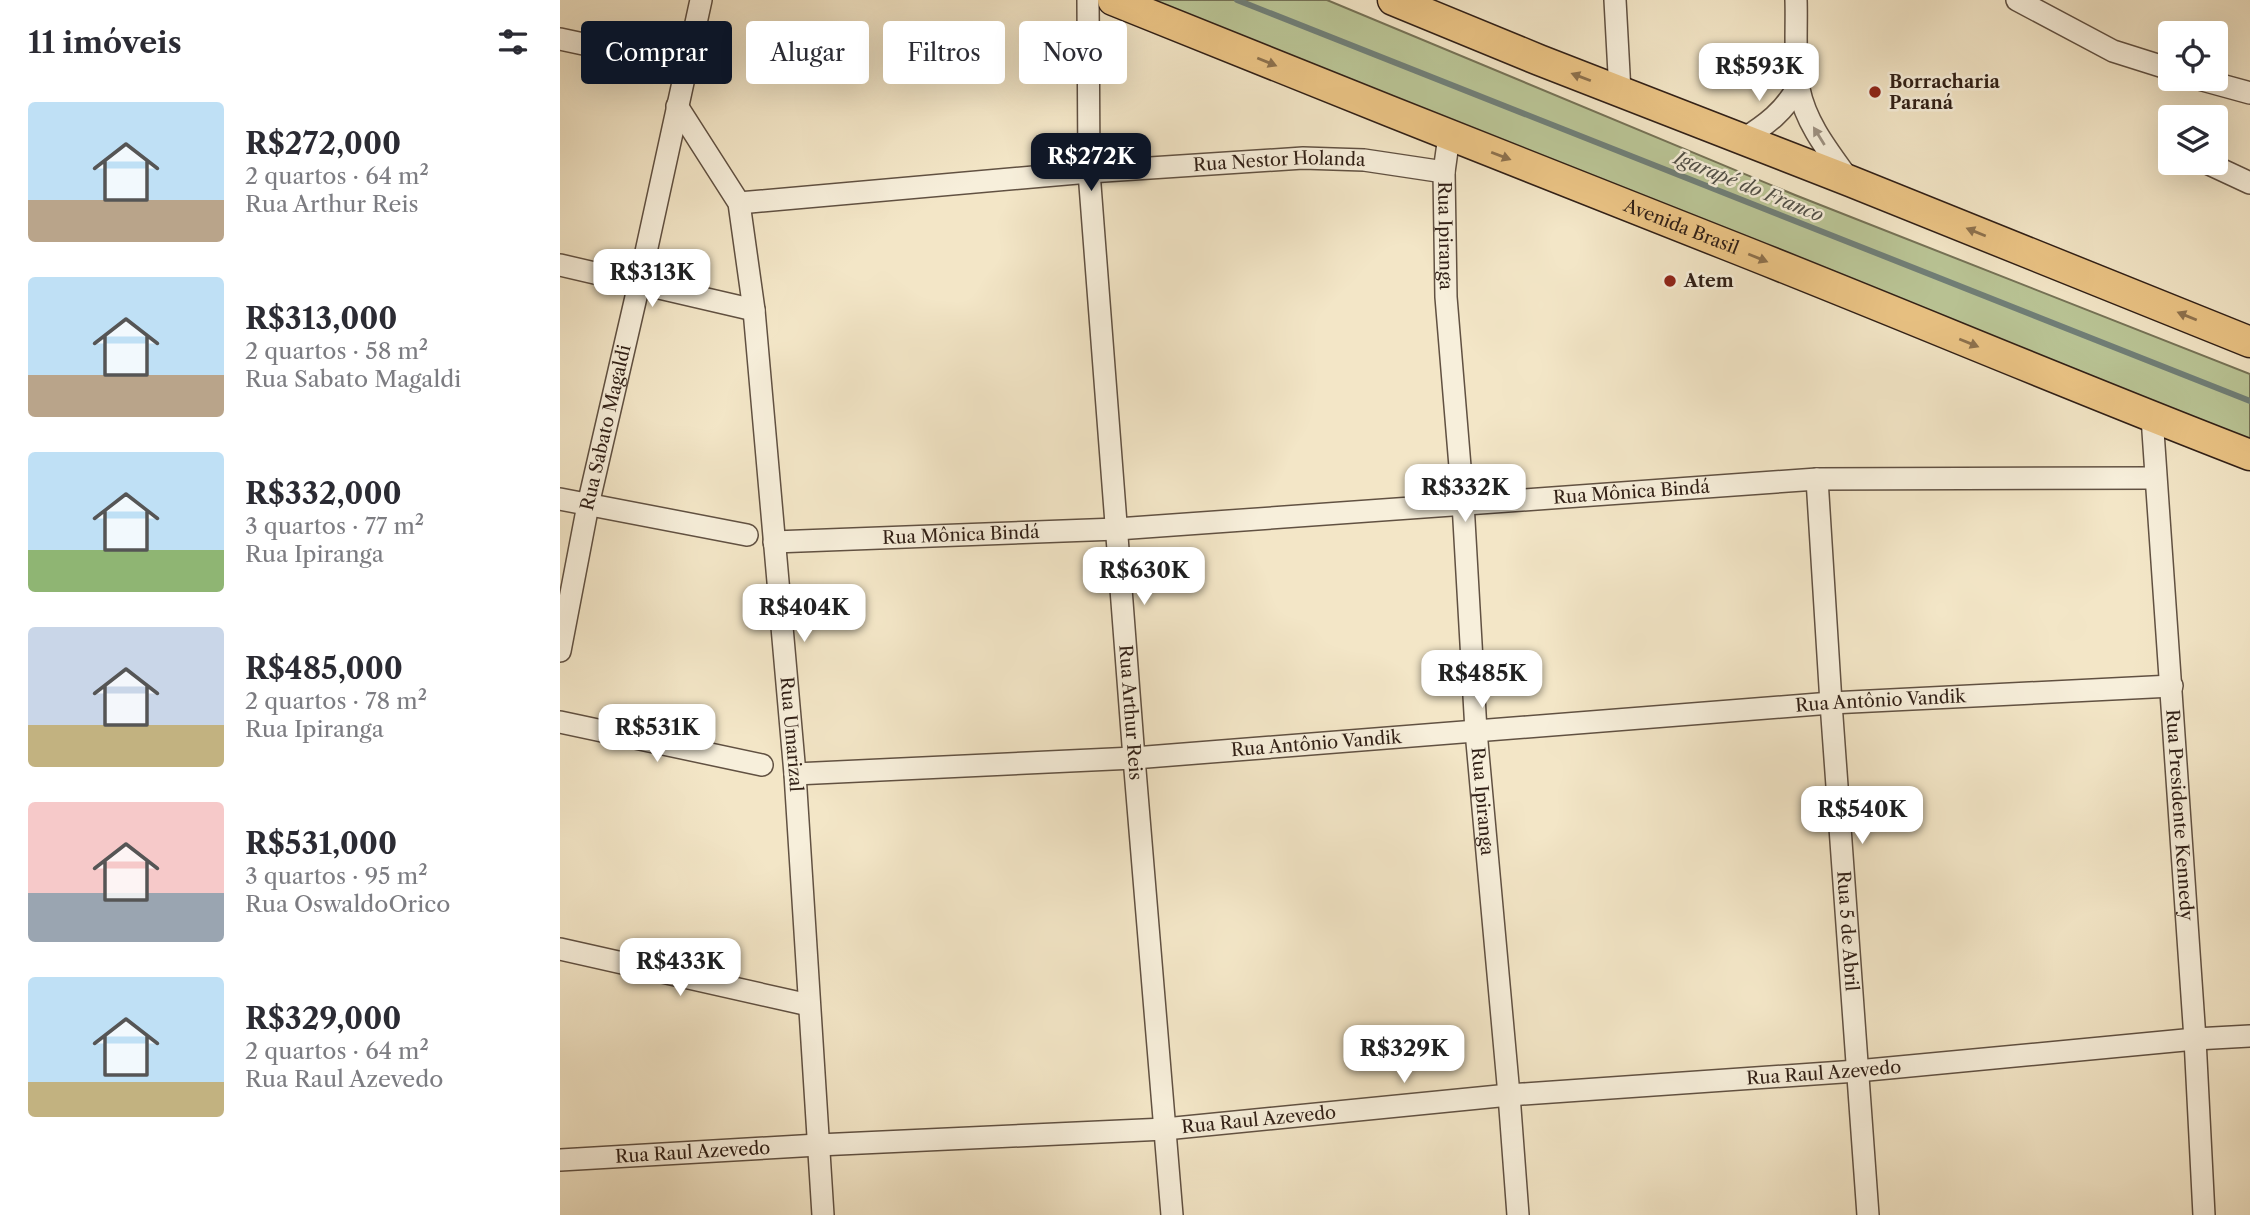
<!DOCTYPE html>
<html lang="pt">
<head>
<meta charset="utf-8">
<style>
	:root { --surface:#fff; --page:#f7f7f7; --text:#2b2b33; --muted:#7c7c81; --accent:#111827 }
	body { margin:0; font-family:"Libre Caslon Text",serif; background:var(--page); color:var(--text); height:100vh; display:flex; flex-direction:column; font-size:26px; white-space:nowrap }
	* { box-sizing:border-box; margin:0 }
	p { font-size:23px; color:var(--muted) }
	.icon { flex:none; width:38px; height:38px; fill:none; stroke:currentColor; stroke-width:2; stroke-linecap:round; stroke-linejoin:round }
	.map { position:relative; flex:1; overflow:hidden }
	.drawer { display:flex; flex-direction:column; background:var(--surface); width:560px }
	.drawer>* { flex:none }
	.top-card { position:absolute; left:21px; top:21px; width:665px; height:63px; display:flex; gap:14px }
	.tools { position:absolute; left:1598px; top:21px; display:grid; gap:14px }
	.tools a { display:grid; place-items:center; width:70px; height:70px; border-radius:7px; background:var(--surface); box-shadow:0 7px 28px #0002; font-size:35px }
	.price { position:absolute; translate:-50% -60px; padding:0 16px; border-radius:14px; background:#fff; color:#222; font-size:23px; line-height:46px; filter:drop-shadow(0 2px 4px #0008) }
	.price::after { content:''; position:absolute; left:50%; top:42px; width:21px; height:16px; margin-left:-10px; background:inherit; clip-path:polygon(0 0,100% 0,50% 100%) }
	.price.on { background:var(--accent); color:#fff }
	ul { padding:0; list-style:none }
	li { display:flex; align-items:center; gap:21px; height:175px; padding:0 28px }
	li span { display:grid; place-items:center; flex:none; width:196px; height:140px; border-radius:7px; color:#555 }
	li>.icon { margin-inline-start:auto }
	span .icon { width:84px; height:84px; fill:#fffc; stroke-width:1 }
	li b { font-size:30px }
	h2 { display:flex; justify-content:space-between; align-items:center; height:84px; padding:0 28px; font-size:30px }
	.tag { padding:0 24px; border-radius:7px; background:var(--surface); box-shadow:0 7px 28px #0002; font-size:24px; line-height:63px }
	.tag.on { background:var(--accent); color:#fff }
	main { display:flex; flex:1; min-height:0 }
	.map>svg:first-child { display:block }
	.green { fill:#bac596; stroke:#757256; stroke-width:2 }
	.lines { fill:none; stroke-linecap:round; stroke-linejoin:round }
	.stream { stroke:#707f78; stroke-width:6 }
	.minor-casing { stroke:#615142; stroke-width:24 }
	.highway-casing { stroke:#301f16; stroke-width:33 }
	.minor { stroke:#f7efdb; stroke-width:21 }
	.highway { stroke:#eac384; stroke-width:30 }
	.oneway { fill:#8d714d }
	.oneway2 { fill:#9d9182 }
	.poi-dot { fill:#8f2418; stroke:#f7efdb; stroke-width:2.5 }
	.labels { text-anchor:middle; stroke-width:5; stroke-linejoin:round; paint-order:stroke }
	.poi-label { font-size:18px; font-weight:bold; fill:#301f16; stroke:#f7efdb; text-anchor:start }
	.street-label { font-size:18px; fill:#301f16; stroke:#f7efdb }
	.water-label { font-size:19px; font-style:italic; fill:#504f47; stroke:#f7efdb }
</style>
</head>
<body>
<main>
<section class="drawer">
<h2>11 imóveis<svg class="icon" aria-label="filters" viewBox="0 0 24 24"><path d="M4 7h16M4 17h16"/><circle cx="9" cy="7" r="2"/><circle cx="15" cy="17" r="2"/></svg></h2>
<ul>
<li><span style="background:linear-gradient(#bfe0f5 70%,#b9a48a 0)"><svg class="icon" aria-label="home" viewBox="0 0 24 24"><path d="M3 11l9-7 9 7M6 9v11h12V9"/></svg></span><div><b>R$272,000</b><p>2 quartos · 64 m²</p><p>Rua Arthur Reis</p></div></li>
<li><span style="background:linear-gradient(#bfe0f5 70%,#b9a48a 0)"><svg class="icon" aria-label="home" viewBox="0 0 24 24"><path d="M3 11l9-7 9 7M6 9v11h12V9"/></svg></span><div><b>R$313,000</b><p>2 quartos · 58 m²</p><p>Rua Sabato Magaldi</p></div></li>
<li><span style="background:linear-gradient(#bfe0f5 70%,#8fb573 0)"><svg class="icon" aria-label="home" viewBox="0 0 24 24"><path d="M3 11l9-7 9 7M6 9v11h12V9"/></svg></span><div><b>R$332,000</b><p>3 quartos · 77 m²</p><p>Rua Ipiranga</p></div></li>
<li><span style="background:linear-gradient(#c9d6e8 70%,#c2b280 0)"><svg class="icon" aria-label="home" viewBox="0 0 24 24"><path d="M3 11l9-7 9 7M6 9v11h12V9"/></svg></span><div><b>R$485,000</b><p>2 quartos · 78 m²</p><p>Rua Ipiranga</p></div></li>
<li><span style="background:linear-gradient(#f6c9c9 65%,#9aa5b1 0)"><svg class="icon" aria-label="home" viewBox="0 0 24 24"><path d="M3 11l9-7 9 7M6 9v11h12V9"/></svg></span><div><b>R$531,000</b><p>3 quartos · 95 m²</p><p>Rua OswaldoOrico</p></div></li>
<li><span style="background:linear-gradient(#bfe0f5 75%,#c2b280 0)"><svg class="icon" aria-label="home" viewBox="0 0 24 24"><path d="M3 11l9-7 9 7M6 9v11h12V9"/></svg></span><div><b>R$329,000</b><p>2 quartos · 64 m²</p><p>Rua Raul Azevedo</p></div></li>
</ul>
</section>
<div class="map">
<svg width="1690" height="1215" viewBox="0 0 1690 1215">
	<rect width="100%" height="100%" fill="#f3e6c7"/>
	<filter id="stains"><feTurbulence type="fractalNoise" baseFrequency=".00286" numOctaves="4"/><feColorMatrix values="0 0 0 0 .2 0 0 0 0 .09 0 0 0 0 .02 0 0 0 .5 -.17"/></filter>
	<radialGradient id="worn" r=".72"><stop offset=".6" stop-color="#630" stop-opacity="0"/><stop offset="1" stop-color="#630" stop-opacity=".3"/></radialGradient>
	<path class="green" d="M582,0h185l468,195 455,179v72z"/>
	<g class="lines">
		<path class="stream" d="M677,0l1013,401"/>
		<g class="minor-casing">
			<g id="minor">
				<path id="s1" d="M528,0l1,172 45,586 38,457"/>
				<path d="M1055,0l5,92"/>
				<path d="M1236,0c1,25 -2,65 3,89 7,35 30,63 50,91"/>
				<path d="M1457,0l96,51 57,18"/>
				<path d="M0,39l126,27"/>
				<path d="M1639,79l51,14"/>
				<path id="s2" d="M117,106l62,97 15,107 41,464 28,441"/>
				<path id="s3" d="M889,136l-5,36 2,125 17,206 13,228 33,364 9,120"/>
				<path d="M1182,140c24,-15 43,-29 56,-54"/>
				<path d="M1647,163l43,20"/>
				<path id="s4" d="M179,203l350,-31 214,-14 61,2 80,12"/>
				<path d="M0,265l194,45"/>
				<path id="s5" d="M1592,417l43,622 9,176"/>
				<path id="s6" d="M1257,479l14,224 37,512"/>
				<path d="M0,499l187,36"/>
				<path id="s7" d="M214,542l343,-13 700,-50 338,-1"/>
				<path id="s8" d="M0,651l28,-146 51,-221 62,-284"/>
				<path d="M0,722l202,43"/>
				<path id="s9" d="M235,774l339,-16 697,-55 341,-17"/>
				<path d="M0,949l249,56"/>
				<path id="s10" d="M0,1160l258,-15 347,-16 344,-34 348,-24 338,-32 55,-3"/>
			</g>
		</g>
		<g class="highway-casing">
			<g id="highway">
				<path id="s11" d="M553,0c204,82 407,164 612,244 175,69 349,143 525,211"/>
				<path d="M833,0l146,60 311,121 400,161"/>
			</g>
		</g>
		<use href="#minor" class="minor"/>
		<use href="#highway" class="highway"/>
	</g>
	<defs><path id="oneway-solid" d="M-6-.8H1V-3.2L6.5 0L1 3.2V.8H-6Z" transform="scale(1.75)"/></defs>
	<g class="oneway">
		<use href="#oneway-solid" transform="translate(707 62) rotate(22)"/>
		<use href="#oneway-solid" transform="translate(1021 77) rotate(-159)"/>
		<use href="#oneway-solid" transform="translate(941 156) rotate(21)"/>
		<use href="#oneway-solid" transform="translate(1416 232) rotate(-158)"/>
		<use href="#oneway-solid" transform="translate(1198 258) rotate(22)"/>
		<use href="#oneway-solid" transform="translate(1627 316) rotate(-158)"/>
		<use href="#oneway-solid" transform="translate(1409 343) rotate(22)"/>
	</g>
	<use class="oneway2" href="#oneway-solid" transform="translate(1259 136) rotate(-122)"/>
	<g class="poi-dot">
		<circle cx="1315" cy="92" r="7"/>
		<circle cx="1110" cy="281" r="7"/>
	</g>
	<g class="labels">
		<g class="poi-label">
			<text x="1329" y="88">Borracharia<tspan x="1329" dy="21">Paraná</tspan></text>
			<text x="1124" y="287">Atem</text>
		</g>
		<g class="street-label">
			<text dy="6" stroke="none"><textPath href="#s4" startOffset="542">Rua Nestor Holanda</textPath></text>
			<text dy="6" stroke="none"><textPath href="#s11" startOffset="612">Avenida Brasil</textPath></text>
			<text dy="6" stroke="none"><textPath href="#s3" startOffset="100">Rua Ipiranga</textPath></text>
			<text dy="6" stroke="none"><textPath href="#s8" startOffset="228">Rua Sabato Magaldi</textPath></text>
			<text dy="6" stroke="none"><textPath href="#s7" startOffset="859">Rua Mônica Bindá</textPath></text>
			<text dy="6" stroke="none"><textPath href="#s7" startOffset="187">Rua Mônica Bindá</textPath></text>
			<text dy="6" stroke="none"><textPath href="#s9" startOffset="1088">Rua Antônio Vandik</textPath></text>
			<text dy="6" stroke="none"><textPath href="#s1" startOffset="714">Rua Arthur Reis</textPath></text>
			<text dy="6" stroke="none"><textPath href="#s2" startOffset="649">Rua Umarizal</textPath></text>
			<text dy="6" stroke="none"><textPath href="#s9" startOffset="522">Rua Antônio Vandik</textPath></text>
			<text dy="6" stroke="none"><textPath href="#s3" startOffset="667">Rua Ipiranga</textPath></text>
			<text dy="6" stroke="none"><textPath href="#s5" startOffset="399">Rua Presidente Kennedy</textPath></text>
			<text dy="6" stroke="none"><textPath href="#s6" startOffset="453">Rua 5 de Abril</textPath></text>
			<text dy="6" stroke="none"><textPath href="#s10" startOffset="1267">Rua Raul Azevedo</textPath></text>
			<text dy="6" stroke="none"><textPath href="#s10" startOffset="700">Rua Raul Azevedo</textPath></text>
			<text dy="6" stroke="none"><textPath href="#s10" startOffset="133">Rua Raul Azevedo</textPath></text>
		</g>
		<g class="water-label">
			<text transform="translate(1189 186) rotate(22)" y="7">Igarapé do Franco</text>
		</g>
	</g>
	<rect width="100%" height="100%" filter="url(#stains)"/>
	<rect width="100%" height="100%" fill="url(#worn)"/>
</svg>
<div class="tools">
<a><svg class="icon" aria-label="locate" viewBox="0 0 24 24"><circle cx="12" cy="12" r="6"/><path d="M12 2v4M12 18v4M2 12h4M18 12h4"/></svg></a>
<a><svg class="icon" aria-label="layers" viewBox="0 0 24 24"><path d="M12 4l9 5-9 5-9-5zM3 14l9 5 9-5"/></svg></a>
</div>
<b class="price" style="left:1199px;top:103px">R$593K</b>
<b class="price on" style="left:531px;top:193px">R$272K</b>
<b class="price" style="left:92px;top:309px">R$313K</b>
<b class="price" style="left:905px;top:524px">R$332K</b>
<b class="price" style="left:584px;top:607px">R$630K</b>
<b class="price" style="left:244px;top:644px">R$404K</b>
<b class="price" style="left:922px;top:710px">R$485K</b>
<b class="price" style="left:97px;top:764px">R$531K</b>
<b class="price" style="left:1302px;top:846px">R$540K</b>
<b class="price" style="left:120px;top:998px">R$433K</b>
<b class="price" style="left:844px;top:1085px">R$329K</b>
<div class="top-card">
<a class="tag on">Comprar</a>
<a class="tag">Alugar</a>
<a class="tag">Filtros</a>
<a class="tag">Novo</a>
</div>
</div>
</main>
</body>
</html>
